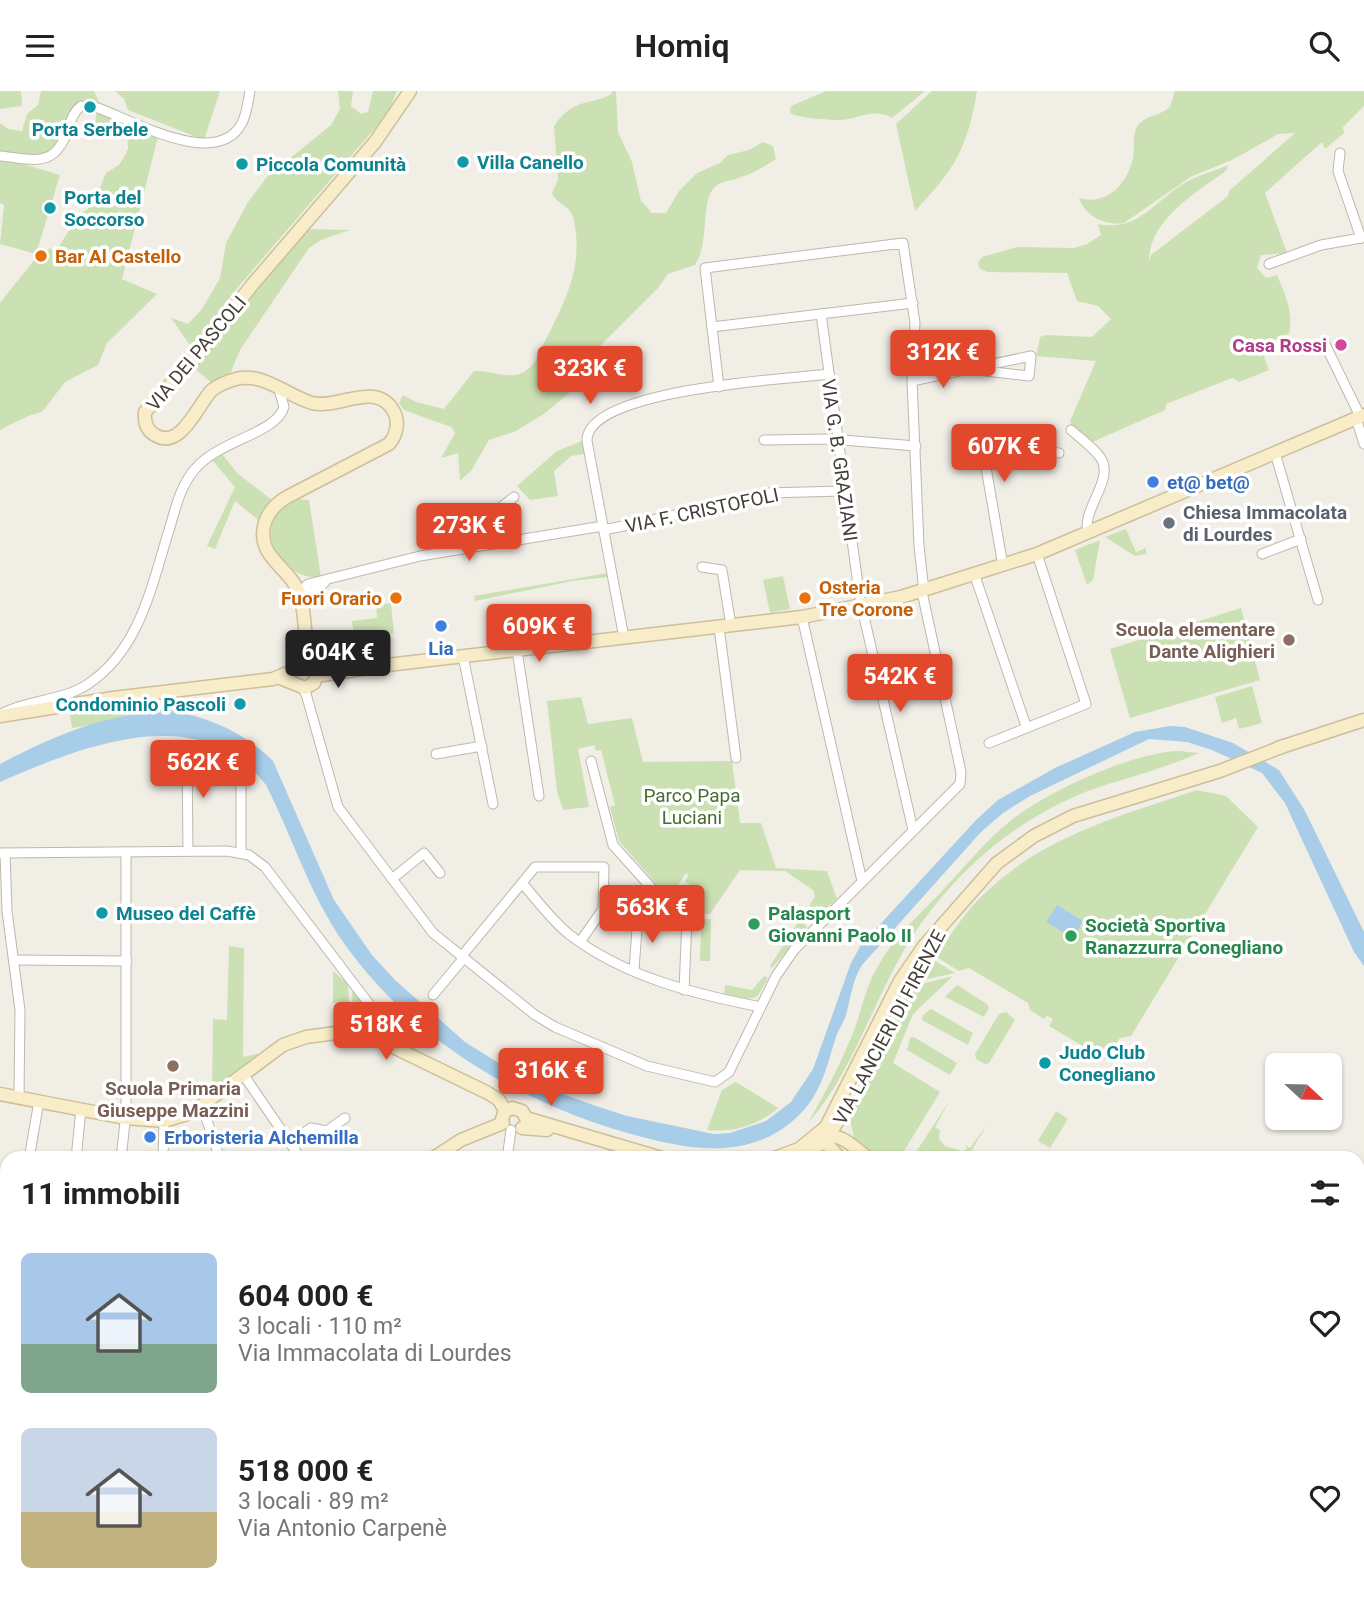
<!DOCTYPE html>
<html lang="it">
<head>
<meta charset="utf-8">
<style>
	:root { --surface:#fff; --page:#f2f2f2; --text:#222; --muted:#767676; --accent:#e2482b }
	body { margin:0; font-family:Roboto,sans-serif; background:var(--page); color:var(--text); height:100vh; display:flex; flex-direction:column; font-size:26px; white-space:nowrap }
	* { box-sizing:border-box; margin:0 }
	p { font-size:23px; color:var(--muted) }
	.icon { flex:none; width:38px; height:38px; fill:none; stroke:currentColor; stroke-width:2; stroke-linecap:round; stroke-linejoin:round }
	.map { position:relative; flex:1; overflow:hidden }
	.drawer { position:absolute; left:0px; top:1060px; width:1365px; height:450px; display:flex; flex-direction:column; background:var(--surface); border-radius:21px 21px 0 0; box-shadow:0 2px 5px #0004 }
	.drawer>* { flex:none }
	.needle { width:46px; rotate:112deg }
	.tools { position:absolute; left:1265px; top:962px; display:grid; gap:14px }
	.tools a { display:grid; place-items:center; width:77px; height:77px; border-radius:10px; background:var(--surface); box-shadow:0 2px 5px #0004; font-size:35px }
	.price { position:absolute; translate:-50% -60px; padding:0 16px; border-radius:7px; background:var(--accent); color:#fff; font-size:23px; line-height:46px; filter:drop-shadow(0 2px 4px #0008) }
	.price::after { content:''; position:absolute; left:50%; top:42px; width:21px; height:16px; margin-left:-10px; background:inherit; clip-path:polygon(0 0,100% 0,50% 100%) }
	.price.current { background:#222; color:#fff }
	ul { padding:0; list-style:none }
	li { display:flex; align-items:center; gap:21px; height:175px; padding:0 21px }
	li span { display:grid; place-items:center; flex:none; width:196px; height:140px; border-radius:10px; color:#555 }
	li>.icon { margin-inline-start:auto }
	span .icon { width:84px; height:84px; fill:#fffc; stroke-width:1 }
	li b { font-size:30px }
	h2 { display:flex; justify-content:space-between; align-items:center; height:84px; padding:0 21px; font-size:30px }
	header { display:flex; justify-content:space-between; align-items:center; height:91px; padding:0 21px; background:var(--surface); font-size:32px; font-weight:600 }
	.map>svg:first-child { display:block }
	.green { fill:#cce1b3 }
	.water { fill:#a8cde8 }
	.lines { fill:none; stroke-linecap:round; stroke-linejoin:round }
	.street-casing { stroke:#beb8ac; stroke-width:11 }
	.secondary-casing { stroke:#ccbf9a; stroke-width:15 }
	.street { stroke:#fff; stroke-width:9 }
	.secondary { stroke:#f8edc8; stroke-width:12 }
	.culture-dot { fill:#0f9aa8; stroke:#fff; stroke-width:2.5 }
	.food-dot { fill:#e8710a; stroke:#fff; stroke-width:2.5 }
	.hotel-dot { fill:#d1479c; stroke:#fff; stroke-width:2.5 }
	.shop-dot { fill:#3f7fe0; stroke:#fff; stroke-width:2.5 }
	.worship-dot { fill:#6b7280; stroke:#fff; stroke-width:2.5 }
	.education-dot { fill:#8d6e63; stroke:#fff; stroke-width:2.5 }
	.leisure-dot { fill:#2e9e5b; stroke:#fff; stroke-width:2.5 }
	.labels { text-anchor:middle; stroke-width:7; stroke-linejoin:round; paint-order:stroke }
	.culture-label { font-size:19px; font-weight:bold; fill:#0d838f; stroke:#fff; text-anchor:start }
	.food-label { font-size:19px; font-weight:bold; fill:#c56008; stroke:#fff; text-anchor:start }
	.hotel-label { font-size:19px; font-weight:bold; fill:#b23c85; stroke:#fff; text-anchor:end }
	.street-label { font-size:19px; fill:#433e36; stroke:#fff }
	.shop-label { font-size:19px; font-weight:bold; fill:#366cbe; stroke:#fff; text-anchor:start }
	.worship-label { font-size:19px; font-weight:bold; fill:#5b616d; stroke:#fff; text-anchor:start }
	.education-label { font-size:19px; font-weight:bold; fill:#785e54; stroke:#fff; text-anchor:end }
	.park-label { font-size:19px; fill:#476e30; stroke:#fff }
	.leisure-label { font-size:19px; font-weight:bold; fill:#27864d; stroke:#fff; text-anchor:start }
</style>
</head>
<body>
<header><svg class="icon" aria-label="menu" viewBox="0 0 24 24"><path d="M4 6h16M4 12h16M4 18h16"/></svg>Homiq<svg class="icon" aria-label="search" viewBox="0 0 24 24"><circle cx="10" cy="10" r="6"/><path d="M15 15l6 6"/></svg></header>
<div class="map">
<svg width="1364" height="1510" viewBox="0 0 1364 1510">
	<rect width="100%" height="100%" fill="#f1eee6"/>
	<g class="green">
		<path d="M0,0h21l1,15 -22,3z"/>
		<path d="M41,0h53l6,13 -20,-2 -20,41 -15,14 -45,-4v-30l8,6 14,2 5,-17 11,-9z"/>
		<path d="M115,0h105l-16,49 -76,-30 -4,-11z"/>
		<path d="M338,0h15l-2,15 10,8 7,-2 5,-21h24l-9,22 -155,180 -41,55 -21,-30 17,6 14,-15 18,-31 6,-35 22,-41 19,-25 64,-52 9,-16z"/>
		<path d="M613,0h3l2,41 14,30 9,39 11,12h14l13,-22 18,-18 23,-10 8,-8 21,-5 14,-8 10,4 3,13c-11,7 -22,14 -35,18 -9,4 -17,3 -25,9 -17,14 -5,54 -21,79l-27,9 -10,14 -71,71 9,11 -52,44 -28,17 -27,9 -18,31 -11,10 -2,-28 -17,5 14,-25 -4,-6 -47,-17 -5,-7 4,-8 13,7 28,7 30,-38c25,-1 42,15 61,-9 22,-48 52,-89 38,-145 -3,-12 -17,-13 -21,-24l6,-13 -4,-54c20,-32 49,-20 59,-35z"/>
		<path d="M826,0h99l-33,27c-18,-11 -35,2 -53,2 -10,0 -42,-2 -49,-7l1,-7z"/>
		<path d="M932,0h45c-10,59 -22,77 -62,120l-19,-87z"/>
		<path d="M1175,0h189v15l-21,21 1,6 -19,16 -3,-7 -57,51 22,60 -26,2 -4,13 9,10 11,-3c8,19 17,38 12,59l-29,12 9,24 -30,12 -7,-4 -66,26 -1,6 -75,33 -18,-16 -2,-6 26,-60 -60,-5 4,-19 6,-2 46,2 19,-18 -13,-13 -21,-5 -10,-28 -79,-1 -8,-3 -2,-6 4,-6 35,-10 57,1 13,-4 14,-9 -3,-11c39,8 55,-21 85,-40 14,-9 30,-12 45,-19l-2,6c-30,21 -78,50 -77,91l2,-7 77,-59 1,-5 66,-58 -17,1 -46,26 -40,16 -68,47c-19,3 -39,-7 -45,-25 27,8 48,-13 54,-40 2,-10 -2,-28 8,-36 8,-7 20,-7 29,-15z"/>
		<path d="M97,20l61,26 -36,142 35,15 -50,49 -9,22 -33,17 -23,30c-14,3 -29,11 -42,18v-127l35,-44 10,3 4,-14 7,3 24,-38 7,-3 10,-15 9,-22 13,-8 5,-8 4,-8 -1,-17 -27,-1 -5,-8z"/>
		<path d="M0,70l20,2 40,12 -24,79 -36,-10 4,-39 -4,-2z"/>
		<path d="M304,138l46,1 -29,10 -12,8 -69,102 -9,22 -19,11 -18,-15z"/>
		<path d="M582,350l3,13 -14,2 -17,15 4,25 -28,4 -13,-14 40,-35z"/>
		<path d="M224,359l-1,5 14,18 35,27 -14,20 -23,-19 -20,48 -8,-3 28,-59 -21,-25 -6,-2z"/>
		<path d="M297,408l12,1 12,77c-30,4 -63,-31 -45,-61 5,-8 14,-12 21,-17z"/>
		<path d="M1126,438l10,23 10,-4v6l-11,2 -30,-19z"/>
		<path d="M1100,449l-7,40 -6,5 -12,-35z"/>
		<path d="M608,482l1,4 -37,4 -97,20 -1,-5z"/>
		<path d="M783,485l7,33 -20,4 -7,-33z"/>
		<path d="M391,512l3,30 -40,5 -2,-17 25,-3 -1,-13z"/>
		<path d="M1241,517l19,72 -130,38 -20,-69z"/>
		<path d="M1252,595l10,37 -23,6 -3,-11 -14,5 -7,-26z"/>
		<path d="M581,606l7,27 44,-6 11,44 89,-1 8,62h21l15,45 51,3 10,28 -23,20 -7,-9 8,-14 -2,-6 -28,-19 -45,-1 -30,44h-9l-1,-24 -15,-8 3,-7 -2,-2 -10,15 -18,-2 -39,-45 -9,-34 5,-2 -14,-55 -5,1 -2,-6 -16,4 11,58 -26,3 -6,-19 -10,-90z"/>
		<path d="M185,607v16l-21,-2 -92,16 -2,-13z"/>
		<path d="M1179,660l20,2c-36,16 -74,25 -111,38 -80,31 -149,94 -190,170 -28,51 -51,119 -90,162 17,-30 34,-62 47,-95 7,-20 11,-42 22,-60 16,-30 42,-53 65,-77 22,-23 42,-49 67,-69 36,-30 124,-70 170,-71z"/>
		<path d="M1197,699l29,6 32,31 -127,209 -11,2 -14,22 -57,-34 4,-7 -6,-3 -3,3 -14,-9 -2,-7 -59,-35 -10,3 -24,-15c14,-19 27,-39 43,-56 61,-63 139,-83 219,-110z"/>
		<path d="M701,828h10l-1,42h-10z"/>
		<path d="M799,830h4l4,7 -35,40 -2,-2z"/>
		<path d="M229,855l15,2 -1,109 23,-5 -54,39 1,-72 14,1z"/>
		<path d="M935,870l20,12 -37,8z"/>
		<path d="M333,880l15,13 1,19h-16z"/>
		<path d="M764,885l4,2 -11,19 -10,2 -23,-5 1,-9 27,5z"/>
		<path d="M953,885l-40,38 -20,49 47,29 -39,64 -19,2 -12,-5 -16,-15 -5,-23 57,-121 3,1 8,-10z"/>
		<path d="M957,894l30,19 2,4 -5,9 -39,-20z"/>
		<path d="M352,897l29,37 1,4 -29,-5z"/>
		<path d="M931,918l42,24 -5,12 -46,-25 1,-5z"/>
		<path d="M1006,921l9,8 -26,43 -4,1 -9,-5 -1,-5 24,-40z"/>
		<path d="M914,946l43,26 -7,12 -43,-25 3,-12z"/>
		<path d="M736,991l42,26c-19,17 -45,25 -71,22l15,-40z"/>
		<path d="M950,1009l-15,27 5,3 -1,9 6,7 14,4 1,4 7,-5 -2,-4 5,3 18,-25 -21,35h-55z"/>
		<path d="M1056,1020l12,8 -18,29 -12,-7z"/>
		<path d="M230,1503h67l6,7h-71z"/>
		<path d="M1175,1503h98l-11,7h-94z"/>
	</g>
	<g class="water">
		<path d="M176,621c36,6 71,23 97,49l61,139 38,55 23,25 70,62 40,25 33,18 55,20 34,11 87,18 16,-1 36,-12 25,-19 22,-33 38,-106 10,-18 116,-126 21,-19 57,-32 80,-36 35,-6 15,1 48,16 46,27 26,41 59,121v34l-10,-14 -69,-149 -23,-30 -50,-23 -25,-8 -38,-3 -119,57 -27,17 -22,19 -119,133c-10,16 -11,32 -16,50 -2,7 -6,12 -9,19 -10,30 -15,61 -41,84 -45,41 -100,33 -154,19 -112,-29 -220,-90 -290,-183 -40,-51 -57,-112 -86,-169 -66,-87 -184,-39 -266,-3v-18c58,-30 109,-53 176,-52z"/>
		<path d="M1057,814l26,16 -10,17 -27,-16z"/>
	</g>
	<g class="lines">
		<g class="street-casing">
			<g id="street">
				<path d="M98,17c36,13 119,62 144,15 5,-10 6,-22 8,-32"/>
				<path d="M1340,62l-2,18 23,67 3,-1"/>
				<path d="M0,65c34,3 54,13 68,-26 3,-9 5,-18 13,-24"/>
				<path d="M1269,173l52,-19 40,-7"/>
				<path d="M821,223l39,285 53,231"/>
				<path d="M712,236l201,-24"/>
				<path d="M1324,251l36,74"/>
				<path d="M912,290l119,-25 -2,20 -61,-7"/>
				<path d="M719,296l-14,-119 198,-25 12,80 -3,58 7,165 5,45"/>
				<path d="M1356,327l8,26"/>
				<path d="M1071,339c9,8 22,17 29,27 16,22 -19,52 -12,76"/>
				<path d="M764,349l66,-1 86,7"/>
				<path d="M1275,362l43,147"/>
				<path d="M485,430l5,12 10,9"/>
				<path d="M604,439l151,-32 11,-5 77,-2"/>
				<path d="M447,458l67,-52"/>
				<path d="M1262,463l39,-15"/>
				<path d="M1003,475l-20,-116 4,-3 72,6"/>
				<path d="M702,476l20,3 9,56"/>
				<path d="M975,485l51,150"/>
				<path d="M299,502l9,-9 112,-28 183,-30"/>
				<path d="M300,506l13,-5 12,-10"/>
				<path d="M802,526l60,264"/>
				<path d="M719,536l17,131"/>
				<path d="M624,547l-37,-197c-1,-52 201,-62 242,-67"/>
				<path d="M517,559l22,146"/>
				<path d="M463,565l30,148"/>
				<path d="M302,596l4,7 32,113 95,126 102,82 20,12 92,39 68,16 14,-10 47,-96 18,-26 166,-166 1,-12 -39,-180"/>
				<path d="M3,622c27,-14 60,-12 85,-29 53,-35 64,-101 82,-157 6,-21 11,-42 25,-58 24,-29 81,-35 89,-62l-5,-18"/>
				<path d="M989,652l97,-39 -49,-150"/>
				<path d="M187,658l1,102"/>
				<path d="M436,663l46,-8"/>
				<path d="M591,670l22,84 43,48 32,3 -4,94"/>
				<path d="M238,679l3,8v74"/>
				<path d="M0,762l227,-2 22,4 16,12 120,158 2,9 -6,7"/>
				<path d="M5,762l2,58 13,99 -1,87"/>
				<path d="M392,788l32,-26 16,20"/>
				<path d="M634,831l3,7 -3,41"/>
				<path d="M580,851l23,-33 1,-42h-69l-13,16c15,17 30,38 48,52 55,42 124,59 191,72"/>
				<path d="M461,866l61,-74"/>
				<path d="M14,869l113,1"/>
				<path d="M433,904l30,-36"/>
				<path d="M243,983l58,85"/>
				<path d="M202,1015l18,53"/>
				<path d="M290,1052l21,-15 16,3 18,-13"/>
				<path d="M29,1068l10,-58"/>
				<path d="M76,1068l5,-50"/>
				<path d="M121,1068l5,-46v-261"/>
				<path d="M163,1068l1,-38"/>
				<path d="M507,1068l4,-29"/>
				<path d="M0,1308l7,9"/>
				<path d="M568,1503l3,7"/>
			</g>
		</g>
		<g class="secondary-casing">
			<g id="secondary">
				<path d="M309,575c-4,-23 -3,-49 -9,-70 -8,-28 -43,-37 -36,-70 3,-13 11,-22 23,-29l102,-53c7,-8 10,-20 6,-30 -16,-36 -57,-4 -83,-11 -25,-7 -48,-31 -76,-24 -8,2 -17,6 -24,11 -14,14 -31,61 -57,45 -9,-5 -11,-13 -10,-23l52,-56 55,-71 123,-143 35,-51"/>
				<path d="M316,585l71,-11 415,-48 99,-20 136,-43 327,-139"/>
				<path d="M0,625l113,-18 160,-19 32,-14 8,4 3,7 -2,7 -9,5 -25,-10"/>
				<path d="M1278,657l86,-28"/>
				<path d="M0,1003l125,24 39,3 29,-9 90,-67 23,-8 37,-5 38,9 107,52 11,7 6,11"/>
				<path d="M526,1027l139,41"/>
				<path d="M502,1028l3,-8 7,-3 10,3 4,7"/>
				<path d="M522,1037l25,2"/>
				<path d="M825,1042l2,11 14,15"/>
				<path d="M822,1046c22,-5 32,12 48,22"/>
				<path d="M809,1061l16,-11 23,-36"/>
				<path d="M432,1068l29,-19 42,-17"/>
				<path d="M772,1068l27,-10 27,-22 74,-146 24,-35 73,-83 37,-27 39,-20 147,-45 64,-25"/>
				<path d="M0,1158l7,1"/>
				<path d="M1358,1346l6,4"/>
			</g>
		</g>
		<use href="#street" class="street"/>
		<use href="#secondary" class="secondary"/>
	</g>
	<g class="culture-dot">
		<circle cx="90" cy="16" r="7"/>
		<circle cx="463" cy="71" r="7"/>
		<circle cx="242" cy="73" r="7"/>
		<circle cx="50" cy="117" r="7"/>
		<circle cx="240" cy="613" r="7"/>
		<circle cx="102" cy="822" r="7"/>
		<circle cx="1045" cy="972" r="7"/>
	</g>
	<g class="food-dot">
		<circle cx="41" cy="165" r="7"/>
		<circle cx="396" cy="507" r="7"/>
		<circle cx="805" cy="507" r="7"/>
	</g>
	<circle class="hotel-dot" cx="1341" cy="254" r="7"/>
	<g class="shop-dot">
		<circle cx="1153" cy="391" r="7"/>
		<circle cx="441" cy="535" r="7"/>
		<circle cx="150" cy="1046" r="7"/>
	</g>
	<circle class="worship-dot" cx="1169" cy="432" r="7"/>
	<g class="education-dot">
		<circle cx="1289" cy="549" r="7"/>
		<circle cx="173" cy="975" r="7"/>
	</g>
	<g class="leisure-dot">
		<circle cx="754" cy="833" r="7"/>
		<circle cx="1071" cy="845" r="7"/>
	</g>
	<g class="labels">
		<g class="culture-label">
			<text x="90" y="45" text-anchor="middle">Porta Serbele</text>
			<text x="477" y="78">Villa Canello</text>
			<text x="256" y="80">Piccola Comunità</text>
			<text x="64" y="113">Porta del<tspan x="64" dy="22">Soccorso</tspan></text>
			<text x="226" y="620" text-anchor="end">Condominio Pascoli</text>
			<text x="116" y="829">Museo del Caffè</text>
			<text x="1059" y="968">Judo Club<tspan x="1059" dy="22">Conegliano</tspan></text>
		</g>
		<g class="food-label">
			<text x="55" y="172">Bar Al Castello</text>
			<text x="819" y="503">Osteria<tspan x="819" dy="22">Tre Corone</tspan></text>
			<text x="382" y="514" text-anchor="end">Fuori Orario</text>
		</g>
		<g class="hotel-label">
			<text x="1327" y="261">Casa Rossi</text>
		</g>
		<g class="street-label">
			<text transform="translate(196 262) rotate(-50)" y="7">VIA DEI PASCOLI</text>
			<text transform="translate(840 369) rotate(82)" y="7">VIA G. B. GRAZIANI</text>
			<text transform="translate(702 419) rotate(-12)" y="7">VIA F. CRISTOFOLI</text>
			<text transform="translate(889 936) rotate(-62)" y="7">VIA LANCIERI DI FIRENZE</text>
		</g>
		<g class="shop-label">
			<text x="1167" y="398">et@ bet@</text>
			<text x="441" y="564" text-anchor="middle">Lia</text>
			<text x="164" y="1053">Erboristeria Alchemilla</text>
		</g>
		<g class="worship-label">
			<text x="1183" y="428">Chiesa Immacolata<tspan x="1183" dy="22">di Lourdes</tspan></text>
		</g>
		<g class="education-label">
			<text x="1275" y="545">Scuola elementare<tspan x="1275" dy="22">Dante Alighieri</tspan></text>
			<text x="173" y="1004" text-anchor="middle">Scuola Primaria<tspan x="173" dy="22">Giuseppe Mazzini</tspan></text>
		</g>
		<g class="park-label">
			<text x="692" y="711">Parco Papa<tspan x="692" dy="22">Luciani</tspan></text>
		</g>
		<g class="leisure-label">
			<text x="768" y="829">Palasport<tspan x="768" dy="22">Giovanni Paolo II</tspan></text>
			<text x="1085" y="841">Società Sportiva<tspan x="1085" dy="22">Ranazzurra Conegliano</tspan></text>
		</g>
	</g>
</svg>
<div class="tools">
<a><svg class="needle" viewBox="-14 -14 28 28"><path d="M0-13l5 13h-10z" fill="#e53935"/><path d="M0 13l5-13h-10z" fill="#767676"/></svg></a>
</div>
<b class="price" style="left:943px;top:299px">312K €</b>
<b class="price" style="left:590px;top:315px">323K €</b>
<b class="price" style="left:1004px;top:393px">607K €</b>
<b class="price" style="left:469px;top:472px">273K €</b>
<b class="price" style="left:539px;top:573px">609K €</b>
<b class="price current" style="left:338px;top:599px">604K €</b>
<b class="price" style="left:900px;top:623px">542K €</b>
<b class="price" style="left:203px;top:709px">562K €</b>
<b class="price" style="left:652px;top:854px">563K €</b>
<b class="price" style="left:386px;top:971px">518K €</b>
<b class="price" style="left:551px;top:1017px">316K €</b>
<section class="drawer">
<h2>11 immobili<svg class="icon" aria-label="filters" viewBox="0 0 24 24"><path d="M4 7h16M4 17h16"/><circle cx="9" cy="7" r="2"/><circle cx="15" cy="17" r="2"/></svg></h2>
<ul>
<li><span style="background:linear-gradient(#a9c7e8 65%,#7fa58c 0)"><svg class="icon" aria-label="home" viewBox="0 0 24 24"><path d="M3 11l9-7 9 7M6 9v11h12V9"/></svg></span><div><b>604 000 €</b><p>3 locali · 110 m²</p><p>Via Immacolata di Lourdes</p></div><svg class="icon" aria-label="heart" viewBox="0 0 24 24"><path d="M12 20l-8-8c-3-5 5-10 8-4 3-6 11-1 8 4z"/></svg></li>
<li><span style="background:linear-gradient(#c9d6e8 60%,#c2b280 0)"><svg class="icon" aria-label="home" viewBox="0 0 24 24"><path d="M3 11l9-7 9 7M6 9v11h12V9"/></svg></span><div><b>518 000 €</b><p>3 locali · 89 m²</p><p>Via Antonio Carpenè</p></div><svg class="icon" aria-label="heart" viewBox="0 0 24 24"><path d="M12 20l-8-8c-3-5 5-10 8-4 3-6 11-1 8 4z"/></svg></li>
</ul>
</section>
</div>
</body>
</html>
